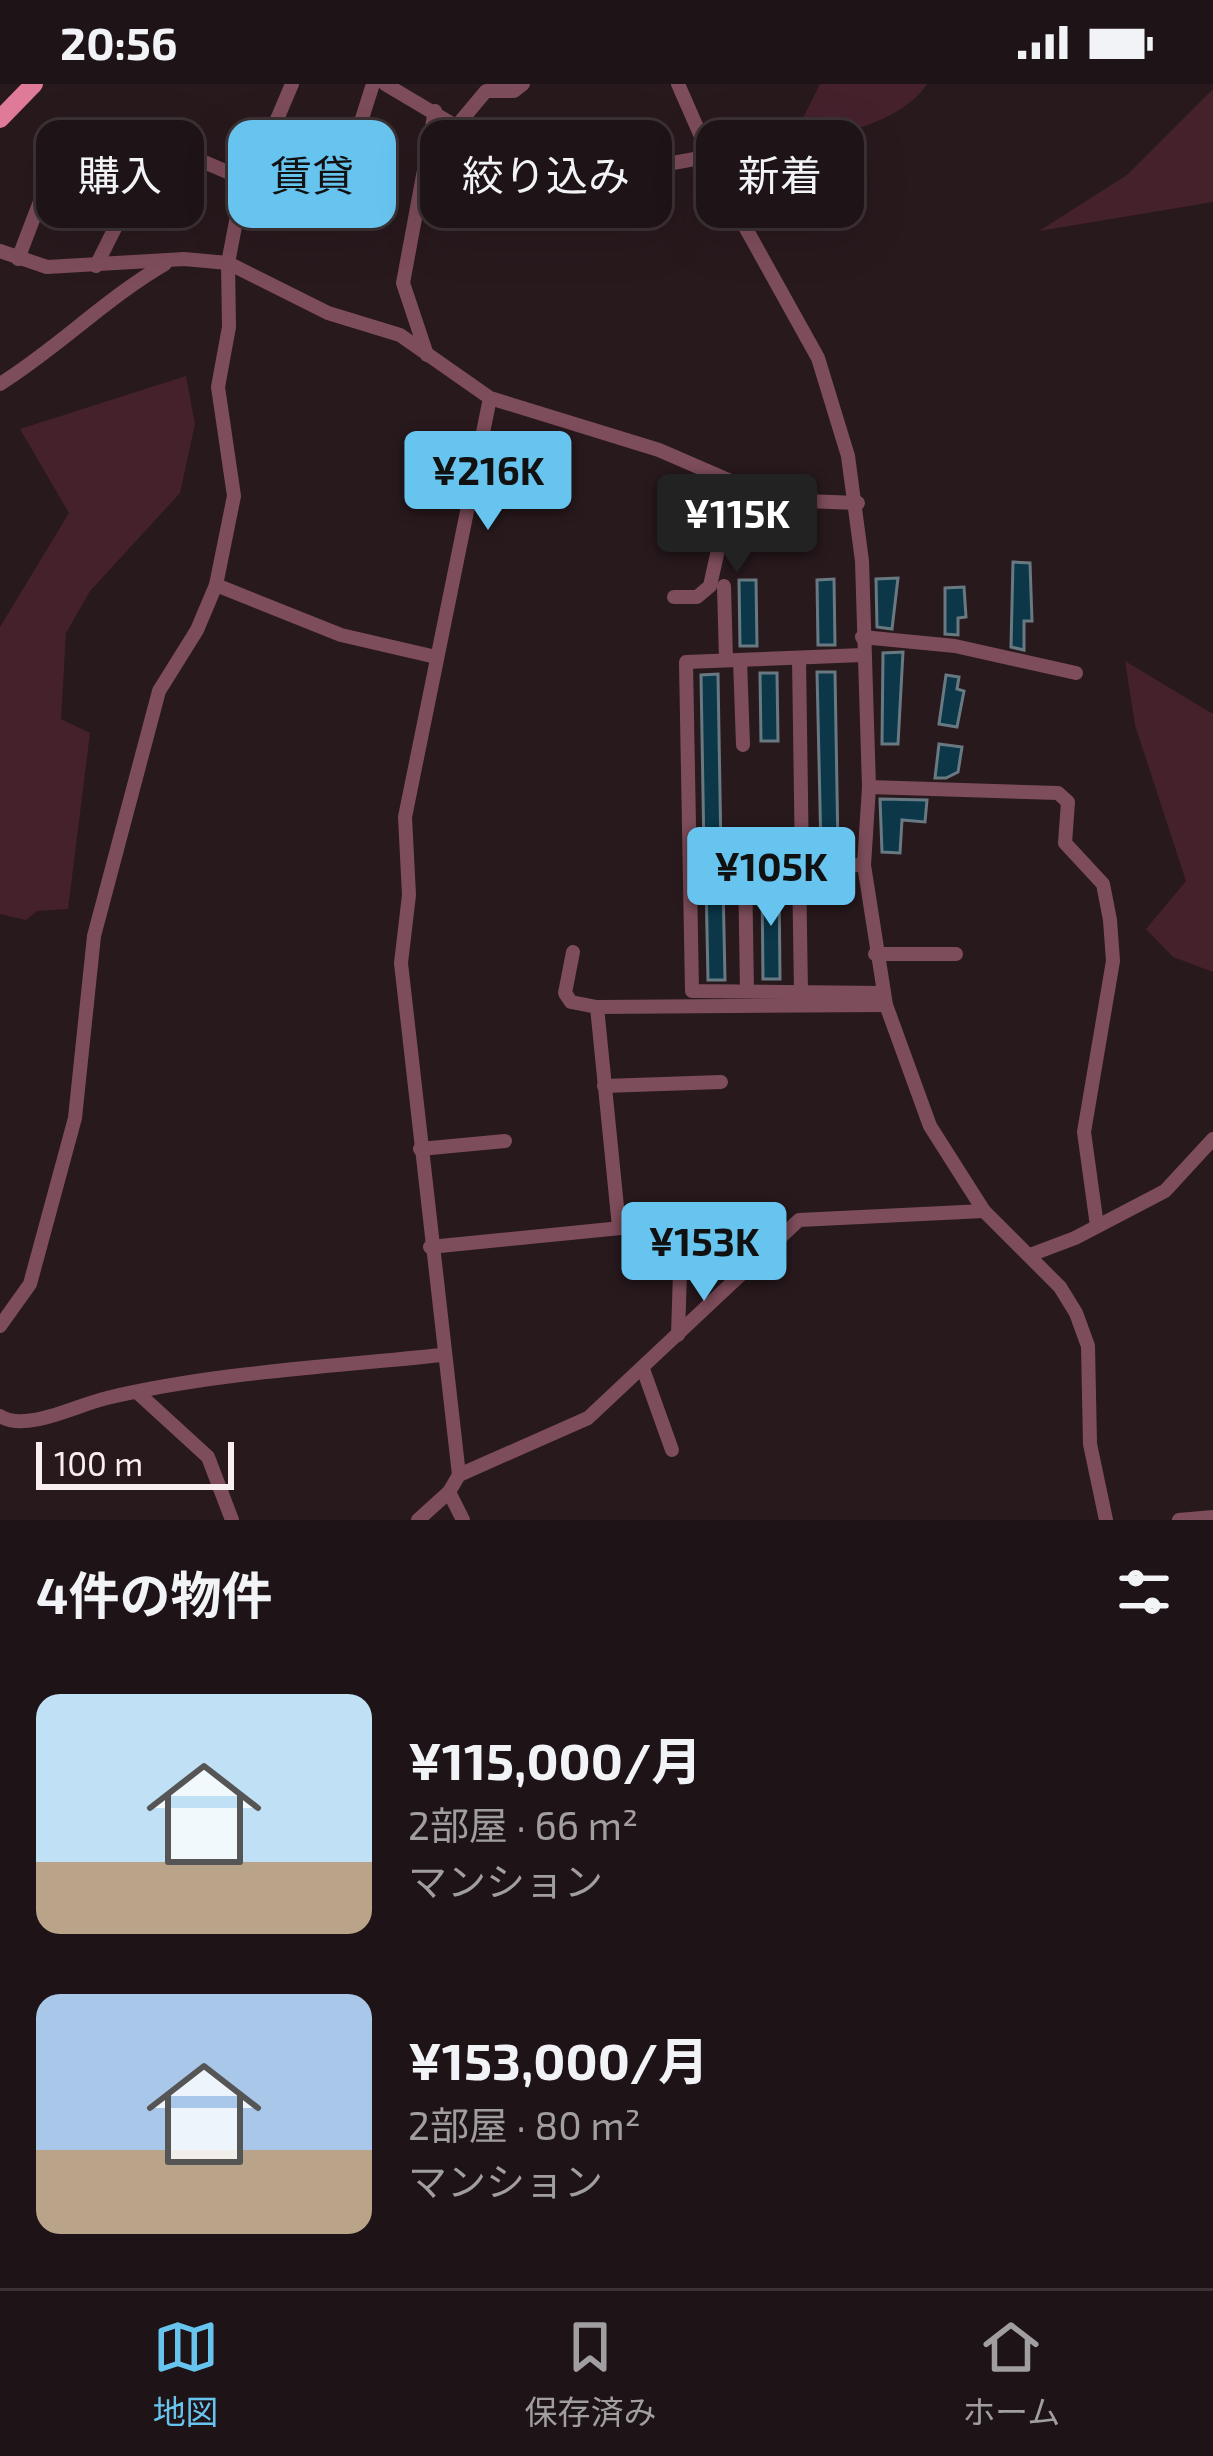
<!DOCTYPE html>
<html lang="ja">
<head>
<meta charset="utf-8">
<style>
	:root { --surface:#1e1316; --page:#2b2023; --text:#f1f3f6; --muted:#a19ea1; --line:#3c3235; --accent:#67c4ef }
	body { margin:0; font-family:"Exo 2","Noto Sans JP",sans-serif; background:var(--page); color:var(--text); height:100vh; display:flex; flex-direction:column; font-size:45px; white-space:nowrap }
	* { box-sizing:border-box; margin:0 }
	p { font-size:39px; color:var(--muted) }
	.icon { flex:none; width:66px; height:66px; fill:none; stroke:currentColor; stroke-width:2; stroke-linecap:round; stroke-linejoin:round }
	.map { position:relative; height:1436px; overflow:hidden }
	.details { display:flex; flex-direction:column; background:var(--surface); flex:1 }
	.details>* { flex:none }
	.hud { position:absolute; left:36px; top:36px; width:1143px; height:108px; display:flex; gap:24px }
	.scale { position:absolute; left:36px; bottom:30px; width:198px; box-sizing:border-box; padding-left:12px; border:6px solid #f9eff1; border-top:0; font-size:33px; line-height:42px; white-space:nowrap; color:#f9eff1; -webkit-text-stroke:9px #28191d; paint-order:stroke }
	.price { position:absolute; translate:-50% -102px; padding:0 27px; border-radius:12px; background:var(--accent); color:#111; font-size:39px; line-height:78px; filter:drop-shadow(0 3px 6px #0008) }
	.price::after { content:''; position:absolute; left:50%; top:72px; width:36px; height:27px; margin-left:-18px; background:inherit; clip-path:polygon(0 0,100% 0,50% 100%) }
	.price.active { background:#222; color:#fff }
	ul { padding:0; list-style:none }
	li { display:flex; align-items:center; gap:36px; height:300px; padding:0 36px }
	li span { display:grid; place-items:center; flex:none; width:336px; height:240px; border-radius:24px; color:#555 }
	li>.icon { margin-inline-start:auto }
	span .icon { width:144px; height:144px; fill:#fffc; stroke-width:1 }
	li b { font-size:51px }
	h2 { display:flex; justify-content:space-between; align-items:center; height:144px; padding:0 36px; font-size:51px }
	.pill { padding:0 42px; border-radius:24px; background:var(--surface); box-shadow:0 12px 48px #0002,0 0 0 3px var(--line); font-size:42px; line-height:108px }
	.pill.active { background:var(--accent); color:#111 }
	.status { display:flex; justify-content:space-between; align-items:center; height:84px; padding:0 60px; background:var(--surface); direction:ltr }
	.status svg { height:33px; fill:currentColor }
	.tabs { display:flex; justify-content:space-around; align-items:center; height:168px; border-top:3px solid var(--line); background:var(--surface); font-size:33px; color:var(--muted) }
	.tabs a { display:grid; justify-items:center; gap:6px }
	.tabs .active { color:var(--accent) }
	.map>svg:first-child { display:block }
	.green { fill:#45212c }
	.building { fill:#0b3749; stroke:#687982; stroke-width:3 }
	.lines { fill:none; stroke-linecap:round; stroke-linejoin:round }
	.minor { stroke:#7e4d5b; stroke-width:14 }
	.major { stroke:#e07a99; stroke-width:18 }
</style>
</head>
<body>
<div class="status"><b>20:56</b><svg viewBox="0 0 49 12"><path d="M0 12V9h3v3zM5 12V6h3v6zM10 12V3h3v9zM15 12V0h3v12zM26 1h20v11H26zM47 4h2v5h-2z"/></svg></div>
<div class="map">
<svg width="1213" height="1436" viewBox="0 0 1213 1436">
	<rect width="100%" height="100%" fill="#28191d"/>
	<g class="green">
		<path d="M820,0h107c-26,40 -92,51 -137,60z"/>
		<path d="M1213,5v113l-174,29 88,-56z"/>
		<path d="M186,292l9,48 -15,69 -90,98 -24,42 -5,86 29,14 -22,176 -31,2 -11,9 -26,-6v-287l69,-114 -49,-84z"/>
		<path d="M1125,577l88,53v258l-40,-15 -27,-28 40,-48 -51,-156z"/>
	</g>
	<g class="building">
		<path d="M1013,478l17,1 2,58h-8v29l-13,-3z"/>
		<path d="M898,494l-6,51 -15,-2 -1,-48z"/>
		<path d="M834,495l1,66h-17l-1,-65z"/>
		<path d="M739,496h17l1,66h-17z"/>
		<path d="M964,503l2,30 -8,1v17l-13,-1v-46z"/>
		<path d="M903,568l-5,92h-16l1,-91z"/>
		<path d="M817,588h18l3,178h-17z"/>
		<path d="M760,589h17l1,68h-17z"/>
		<path d="M718,590l3,179h-17l-3,-178z"/>
		<path d="M946,591l13,2 -2,12 7,2 -7,36 -18,-3z"/>
		<path d="M939,660l23,3 -4,25 -12,6h-11z"/>
		<path d="M880,715l47,1 -2,22 -23,-2 -2,33 -18,-1z"/>
		<path d="M779,795l1,100h-17l-1,-99z"/>
		<path d="M706,798h17l2,98h-17z"/>
	</g>
	<g class="lines">
		<g class="minor">
			<path d="M385,0l74,44"/>
			<path d="M678,0l46,105 94,169 30,98 14,105 7,226 -5,78 22,140 44,121 54,85 76,76 16,26 12,33 2,98 16,76"/>
			<path d="M276,39l76,27 21,-66"/>
			<path d="M204,78l47,20"/>
			<path d="M477,80l-20,-14 3,-28 26,-31h28l9,-7"/>
			<path d="M344,95l8,-29"/>
			<path d="M530,125l45,-1 87,-43 49,-9"/>
			<path d="M0,167l47,16 137,-8 44,4 100,50 72,22 90,63 169,52 83,36 63,15 53,2"/>
			<path d="M18,175l26,-68"/>
			<path d="M96,182l26,-52"/>
			<path d="M427,271l-24,-72 32,-172"/>
			<path d="M0,300c59,-37 105,-85 165,-120"/>
			<path d="M216,501l125,50 95,22"/>
			<path d="M724,502l2,74"/>
			<path d="M674,513h23l13,-11 23,-104"/>
			<path d="M862,553l93,9 121,27"/>
			<path d="M863,571l-177,7 6,329 191,2"/>
			<path d="M799,574l3,208"/>
			<path d="M740,576l3,85"/>
			<path d="M869,703l189,6 10,9 -3,41 38,41 7,36 3,41 -29,171 13,94"/>
			<path d="M799,782l2,126"/>
			<path d="M745,783l2,124"/>
			<path d="M690,784l174,-3"/>
			<path d="M573,868l-8,41 6,9 26,5"/>
			<path d="M875,870h81"/>
			<path d="M604,1002l117,-4"/>
			<path d="M420,1065l85,-8"/>
			<path d="M619,1143l-22,-220 289,-2"/>
			<path d="M430,1163l231,-23 107,22"/>
			<path d="M1030,1171l45,-17 90,-47 48,-52"/>
			<path d="M0,1242l30,-42 45,-166 19,-182 65,-245 38,-61 19,-45 18,-89 -16,-109 11,-60 -1,-64 10,-52 54,-127"/>
			<path d="M678,1251l2,-63"/>
			<path d="M643,1285l29,81"/>
			<path d="M138,1309l70,64 24,63"/>
			<path d="M0,1332c26,17 79,-12 107,-18 109,-26 224,-31 334,-43"/>
			<path d="M459,1391l-58,-512 8,-68 -4,-78 85,-419"/>
			<path d="M449,1408l14,28"/>
			<path d="M418,1436l31,-28 10,-17 129,-57 211,-198 185,-9"/>
			<path d="M1179,1436l34,-3"/>
		</g>
		<path class="major" d="M0,35l34,-35"/>
	</g>
</svg>
<div class="scale">100 m</div>
<b class="price" style="left:488px;top:449px">¥216K</b>
<b class="price active" style="left:737px;top:492px">¥115K</b>
<b class="price" style="left:771px;top:845px">¥105K</b>
<b class="price" style="left:704px;top:1220px">¥153K</b>
<div class="hud">
<a class="pill">購入</a>
<a class="pill active">賃貸</a>
<a class="pill">絞り込み</a>
<a class="pill">新着</a>
</div>
</div>
<section class="details">
<h2>4件の物件<svg class="icon" aria-label="filters" viewBox="0 0 24 24"><path d="M4 7h16M4 17h16"/><circle cx="9" cy="7" r="2"/><circle cx="15" cy="17" r="2"/></svg></h2>
<ul>
<li><span style="background:linear-gradient(#bfe0f5 70%,#b9a48a 0)"><svg class="icon" aria-label="home" viewBox="0 0 24 24"><path d="M3 11l9-7 9 7M6 9v11h12V9"/></svg></span><div><b>¥115,000/月</b><p>2部屋 · 66 m²</p><p>マンション</p></div></li>
<li><span style="background:linear-gradient(#a9c7e8 65%,#b9a48a 0)"><svg class="icon" aria-label="home" viewBox="0 0 24 24"><path d="M3 11l9-7 9 7M6 9v11h12V9"/></svg></span><div><b>¥153,000/月</b><p>2部屋 · 80 m²</p><p>マンション</p></div></li>
</ul>
</section>
<nav class="tabs">
<a class="active"><svg class="icon" aria-label="map" viewBox="0 0 24 24"><path d="M3 6l6-2 6 2 6-2v14l-6 2-6-2-6 2zM9 4v14M15 6v14"/></svg>地図</a>
<a><svg class="icon" aria-label="saved" viewBox="0 0 24 24"><path d="M7 4h10v16l-5-4-5 4z"/></svg>保存済み</a>
<a><svg class="icon" aria-label="home" viewBox="0 0 24 24"><path d="M3 11l9-7 9 7M6 9v11h12V9"/></svg>ホーム</a>
</nav>
</body>
</html>
